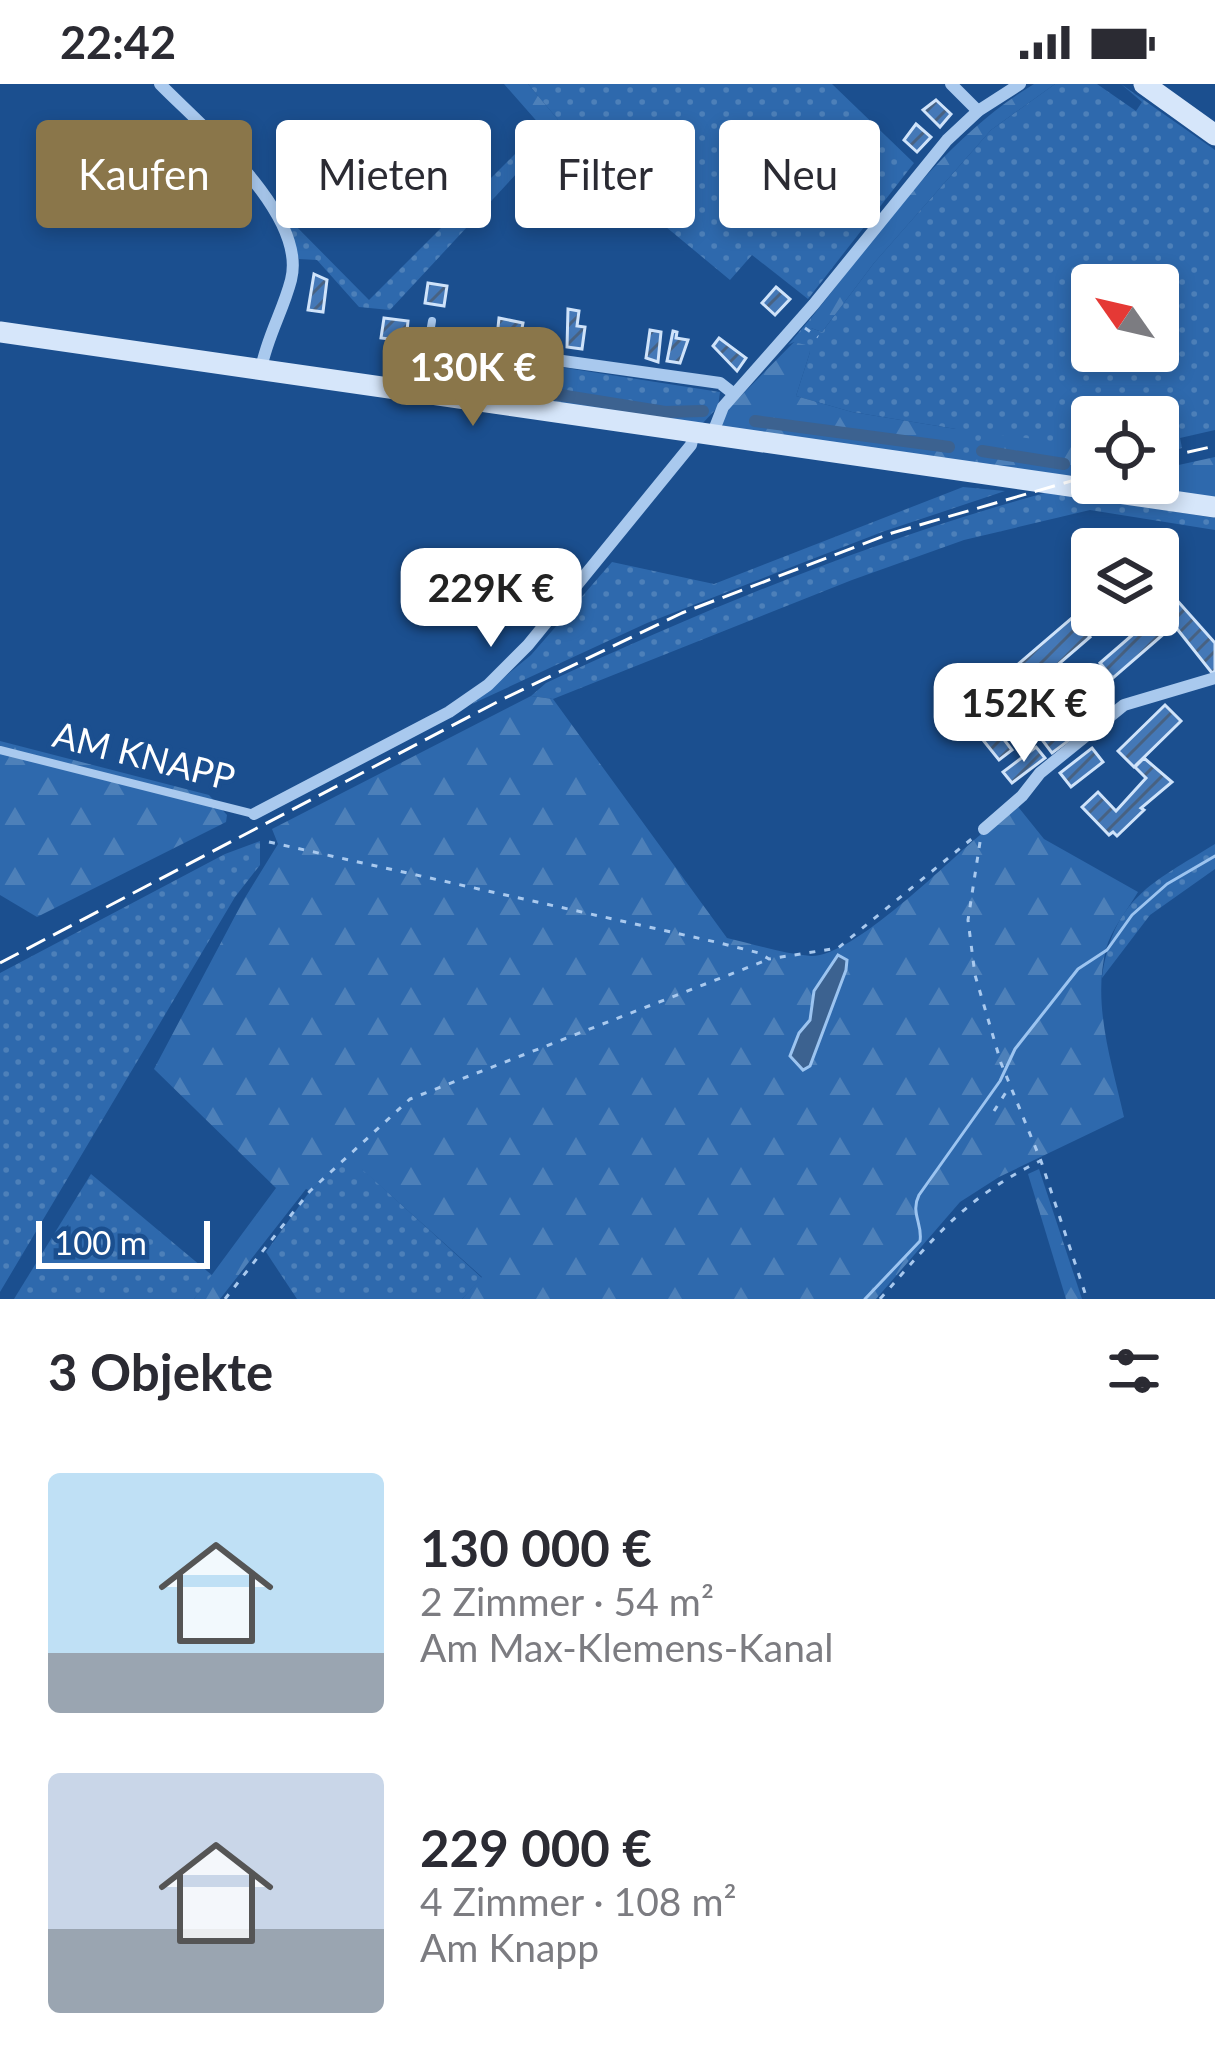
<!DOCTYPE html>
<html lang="de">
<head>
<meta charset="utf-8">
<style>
	:root { --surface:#fff; --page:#f2f2f3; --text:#2b2b33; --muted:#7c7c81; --accent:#8a764a }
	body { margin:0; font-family:Lato,sans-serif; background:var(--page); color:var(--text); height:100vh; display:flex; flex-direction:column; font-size:45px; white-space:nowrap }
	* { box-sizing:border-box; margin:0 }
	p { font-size:39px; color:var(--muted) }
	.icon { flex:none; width:66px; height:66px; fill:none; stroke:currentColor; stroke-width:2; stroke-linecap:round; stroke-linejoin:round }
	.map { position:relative; height:1215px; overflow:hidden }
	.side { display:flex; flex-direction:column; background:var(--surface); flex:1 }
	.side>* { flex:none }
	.top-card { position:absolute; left:36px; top:36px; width:1143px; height:108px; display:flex; gap:24px }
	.needle { width:78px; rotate:304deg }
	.tools { position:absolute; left:1071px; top:180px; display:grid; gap:24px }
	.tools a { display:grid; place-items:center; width:108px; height:108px; border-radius:12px; background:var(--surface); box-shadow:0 6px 18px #0003; font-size:60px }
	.scale { position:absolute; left:36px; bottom:30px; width:174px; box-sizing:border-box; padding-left:12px; border:6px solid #fff; border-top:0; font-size:33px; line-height:42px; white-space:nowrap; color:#fff; -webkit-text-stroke:9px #1b4f8f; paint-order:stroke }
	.price { position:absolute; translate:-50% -102px; padding:0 27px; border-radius:24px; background:#fff; color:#222; font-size:39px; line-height:78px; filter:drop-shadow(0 3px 6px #0008) }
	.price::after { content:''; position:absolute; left:50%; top:72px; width:36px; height:27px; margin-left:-18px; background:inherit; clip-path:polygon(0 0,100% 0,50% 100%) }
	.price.active { background:var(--accent); color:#fff }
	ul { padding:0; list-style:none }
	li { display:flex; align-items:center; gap:36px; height:300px; padding:0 48px }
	li span { display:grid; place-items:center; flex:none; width:336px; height:240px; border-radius:12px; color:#555 }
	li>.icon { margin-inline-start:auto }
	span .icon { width:144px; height:144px; fill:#fffc; stroke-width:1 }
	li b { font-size:51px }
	h2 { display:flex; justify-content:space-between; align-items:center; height:144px; padding:0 48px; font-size:51px }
	.chip { padding:0 42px; border-radius:12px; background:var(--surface); box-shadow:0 6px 18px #0003; font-size:42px; line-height:108px }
	.chip.active { background:var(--accent); color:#fff }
	.status { display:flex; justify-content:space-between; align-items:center; height:84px; padding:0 60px; background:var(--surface); direction:ltr }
	.status svg { height:33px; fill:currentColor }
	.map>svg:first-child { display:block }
	.grass { fill:url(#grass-dots); fill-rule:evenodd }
	.forest { fill:url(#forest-firs) }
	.water { fill:#3c6290; stroke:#9cc4f0; stroke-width:3 }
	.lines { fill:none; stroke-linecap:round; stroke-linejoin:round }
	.stream { stroke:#9cc4f0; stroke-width:3 }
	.canal { stroke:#3c6290; stroke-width:12 }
	.building { fill:url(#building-hatch); stroke:#cfe3fa; stroke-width:3 }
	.path { stroke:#a9c9ee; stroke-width:3; stroke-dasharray:6 9; stroke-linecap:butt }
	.lane { stroke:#a9c9ee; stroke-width:8 }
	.street { stroke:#a9c9ee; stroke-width:12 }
	.secondary { stroke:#d6e6fa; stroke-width:21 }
	.rail { stroke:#fff; stroke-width:3; stroke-dasharray:21 9; stroke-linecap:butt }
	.labels { text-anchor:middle; stroke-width:9; stroke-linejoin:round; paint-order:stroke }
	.street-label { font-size:36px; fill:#fff; stroke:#1b4f8f }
</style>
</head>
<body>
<div class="status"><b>22:42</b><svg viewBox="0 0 49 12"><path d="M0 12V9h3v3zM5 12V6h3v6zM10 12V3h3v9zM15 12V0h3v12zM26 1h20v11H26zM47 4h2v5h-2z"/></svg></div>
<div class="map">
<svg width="1215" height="1215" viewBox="0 0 1215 1215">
	<defs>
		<pattern id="grass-dots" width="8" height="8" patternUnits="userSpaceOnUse" patternTransform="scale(3)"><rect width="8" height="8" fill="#2e69ad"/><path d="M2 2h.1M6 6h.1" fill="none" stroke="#4d80b9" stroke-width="1.8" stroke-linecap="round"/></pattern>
		<pattern id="forest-firs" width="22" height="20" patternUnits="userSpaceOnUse" patternTransform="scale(3)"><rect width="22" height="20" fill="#2e69ad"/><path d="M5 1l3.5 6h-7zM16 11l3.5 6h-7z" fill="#4d80b9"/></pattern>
		<pattern id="building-hatch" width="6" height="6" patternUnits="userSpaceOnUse" patternTransform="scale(3)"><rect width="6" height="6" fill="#4478b7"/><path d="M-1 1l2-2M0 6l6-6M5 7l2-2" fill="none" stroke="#486282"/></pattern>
	</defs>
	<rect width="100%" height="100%" fill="#1b4f8f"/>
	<g class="grass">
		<path d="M528,0h304l82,79 -106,136 -56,-44 -22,25 -123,-102z"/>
		<path d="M1055,0h42l39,27 6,-9 -21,-18 94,66v280l-35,8 2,10 -24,6v-37h-66v29l-24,-2 -89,20 -46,-5 23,-30 -104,-17 -56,-16 14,-44 -16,-10 -6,3 23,-27v10l11,4 52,-69 117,-133zM1092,201h66v66h-66z"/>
		<path d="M520,65l12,8 -142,153 -31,-3 -42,-47 -18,-1 -15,-45 85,86z"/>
		<path d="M476,270l244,38 -2,15 -18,19 -247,-36 15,-32z"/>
		<path d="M963,403l42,4 -123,41 -235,91 -175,81 59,-49 81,-93 102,22z"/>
		<path d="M1048,408l167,26v12l-125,-20 -126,30 -112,40 -299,119 -22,-3 15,-13c161,-75 330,-144 502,-191z"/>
		<path d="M260,757v24l-25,32 -235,395v-319l225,-119z"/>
		<path d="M1215,760v25l-65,46 -48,63c11,-80 50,-95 113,-134z"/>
		<path d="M348,1072l134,122 -20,21h-165l-31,-47 44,-61z"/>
		<path d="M91,1090l122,102 -19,23h-180z"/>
	</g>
	<g class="forest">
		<path d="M504,0h24l79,94 -75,-21 -12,-8 21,-23z"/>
		<path d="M1034,0h21l-64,46 -117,133 -52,69 -11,-4v-10c67,-83 130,-178 223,-234z"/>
		<path d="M794,258l12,3 4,7 -14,44 56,16 104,17 5,14 -7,12 -12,4 -219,-32 -1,-5 8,-15z"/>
		<path d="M984,349l108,13v24l-37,9 -76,-15 -5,-13z"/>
		<path d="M1215,373v41l-60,-9 3,-15 7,-6z"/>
		<path d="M531,612l22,3 174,239c27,6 56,16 84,18 42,1 134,-92 169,-121l4,-10 27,-27 33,41 94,53c-10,17 -27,38 -32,57 -14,56 6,114 18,168l-125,60 -39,25 -84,97h-414l20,-22 -134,-120 -38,34 -4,-2 -86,110h-26l82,-111 -122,-119 89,-168 35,-57 -6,-15z"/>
		<path d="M0,657l209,54 18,20 -1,7 -189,95 -37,-22z"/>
		<path d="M1039,1085l43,130h-16l-38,-125z"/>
	</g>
	<path class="water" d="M838,871l9,5 -1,10 -36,96 -7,4 -13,-14 9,-23 11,-13 4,-29z"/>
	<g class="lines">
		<path class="stream" d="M865,1215l55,-58c3,-17 -10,-28 -1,-46l81,-114 15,-32 63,-80 29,-19 25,-35 35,-31 48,-28"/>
		<g class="canal">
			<path d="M467,296l198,32 38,-1"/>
			<path d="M755,337l194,26"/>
			<path d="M982,367l82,13"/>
		</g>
	</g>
	<g class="building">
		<path d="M936,16l15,14 -11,13 -17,-17z"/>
		<path d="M916,40l15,13 -14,15 -13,-12z"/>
		<path d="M314,190l13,6 -4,32 -15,-2z"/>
		<path d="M428,199l19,3 -3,20 -19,-3z"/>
		<path d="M776,203l14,12 -15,16 -13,-12z"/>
		<path d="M568,225l11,2 -2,15 8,1 -3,22 -15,-2z"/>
		<path d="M384,234l24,3 -2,20 -25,-3z"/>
		<path d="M499,234l24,5 -3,16 -23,-2z"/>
		<path d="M650,246l11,2 -3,30 -12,-4z"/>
		<path d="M673,247l4,1 -1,6 12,2 -8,23 -13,-2z"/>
		<path d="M719,254l27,20 -9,13 -24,-25z"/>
		<path d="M1163,511l7,7 5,-4 40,45v28l-3,2 -38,-48 -61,53 -13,-15 52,-45 -2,-3h8v-15z"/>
		<path d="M1073,533l17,20 -93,80 -17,-20z"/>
		<path d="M1165,621l16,16 -47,46 -16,-16z"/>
		<path d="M1050,633l18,24 -16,12 -18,-24z"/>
		<path d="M993,641l19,25 -13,10 -20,-25z"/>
		<path d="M1036,663l9,11 -33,25 -9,-11z"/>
		<path d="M1092,664l11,14 -32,25 -11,-14z"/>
		<path d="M1144,674l28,24 -31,26 3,2 -27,26 -4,-4 -4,3 -27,-28 16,-15 18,19 30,-33 -11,-11z"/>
	</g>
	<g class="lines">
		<g class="path">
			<path d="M805,244l13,9"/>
			<path d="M269,758l451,101 39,10 10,6 69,-11 136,-111"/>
			<path d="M980,758l-12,78 7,55 26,88 40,98 46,138"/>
			<path d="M994,1027l16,-25"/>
			<path d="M225,1215l85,-108 100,-92 357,-139"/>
			<path d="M880,1215c55,-62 83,-100 160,-138"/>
		</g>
		<g class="lane">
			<path d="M420,307l12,-70"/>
			<path d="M0,666l254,64"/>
		</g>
		<g class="street">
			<path d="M160,0c42,43 148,130 131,196 -8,31 -24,57 -30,89"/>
			<path d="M951,0l27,27"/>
			<path d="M478,265l242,34 14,11"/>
			<path d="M712,351l11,-28 91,-103 133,-164 31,-29 42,-27"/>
			<path d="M254,730l195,-102 39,-27 40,-40 163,-200 3,-13"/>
			<path d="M984,745l38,-33 18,-23 84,-68 91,-27"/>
		</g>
		<g class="secondary">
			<path d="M1144,0l71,51"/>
			<path d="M0,248l1215,175"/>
		</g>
		<g class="rail">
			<path d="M1158,375l57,-13"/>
			<path d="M0,879l501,-263 181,-87 210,-80 200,-58"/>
		</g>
	</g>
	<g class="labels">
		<g class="street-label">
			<text transform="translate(144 672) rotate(14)" y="13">AM KNAPP</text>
		</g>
	</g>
</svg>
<div class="tools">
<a><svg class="needle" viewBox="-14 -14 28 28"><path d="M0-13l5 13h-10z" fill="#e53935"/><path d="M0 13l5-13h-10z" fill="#7c7c81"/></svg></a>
<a><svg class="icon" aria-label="locate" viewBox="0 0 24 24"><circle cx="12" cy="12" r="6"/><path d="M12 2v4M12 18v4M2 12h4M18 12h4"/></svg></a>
<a><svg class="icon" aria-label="layers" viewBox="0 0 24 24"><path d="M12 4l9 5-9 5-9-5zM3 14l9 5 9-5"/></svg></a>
</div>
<div class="scale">100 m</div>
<b class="price active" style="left:473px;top:345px">130K €</b>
<b class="price" style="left:491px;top:566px">229K €</b>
<b class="price" style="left:1024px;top:681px">152K €</b>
<div class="top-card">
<a class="chip active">Kaufen</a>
<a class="chip">Mieten</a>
<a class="chip">Filter</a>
<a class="chip">Neu</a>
</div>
</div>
<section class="side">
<h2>3 Objekte<svg class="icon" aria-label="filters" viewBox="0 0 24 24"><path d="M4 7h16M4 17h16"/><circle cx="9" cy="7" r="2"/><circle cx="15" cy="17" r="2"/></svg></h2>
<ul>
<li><span style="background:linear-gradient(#bfe0f5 75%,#9aa5b1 0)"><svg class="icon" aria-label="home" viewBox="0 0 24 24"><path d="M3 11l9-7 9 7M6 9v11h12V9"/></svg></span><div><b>130 000 €</b><p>2 Zimmer · 54 m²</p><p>Am Max-Klemens-Kanal</p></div></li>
<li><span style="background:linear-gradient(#c9d6e8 65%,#9aa5b1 0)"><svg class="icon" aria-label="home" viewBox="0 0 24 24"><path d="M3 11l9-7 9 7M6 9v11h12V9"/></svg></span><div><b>229 000 €</b><p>4 Zimmer · 108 m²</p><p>Am Knapp</p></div></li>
</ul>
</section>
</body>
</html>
